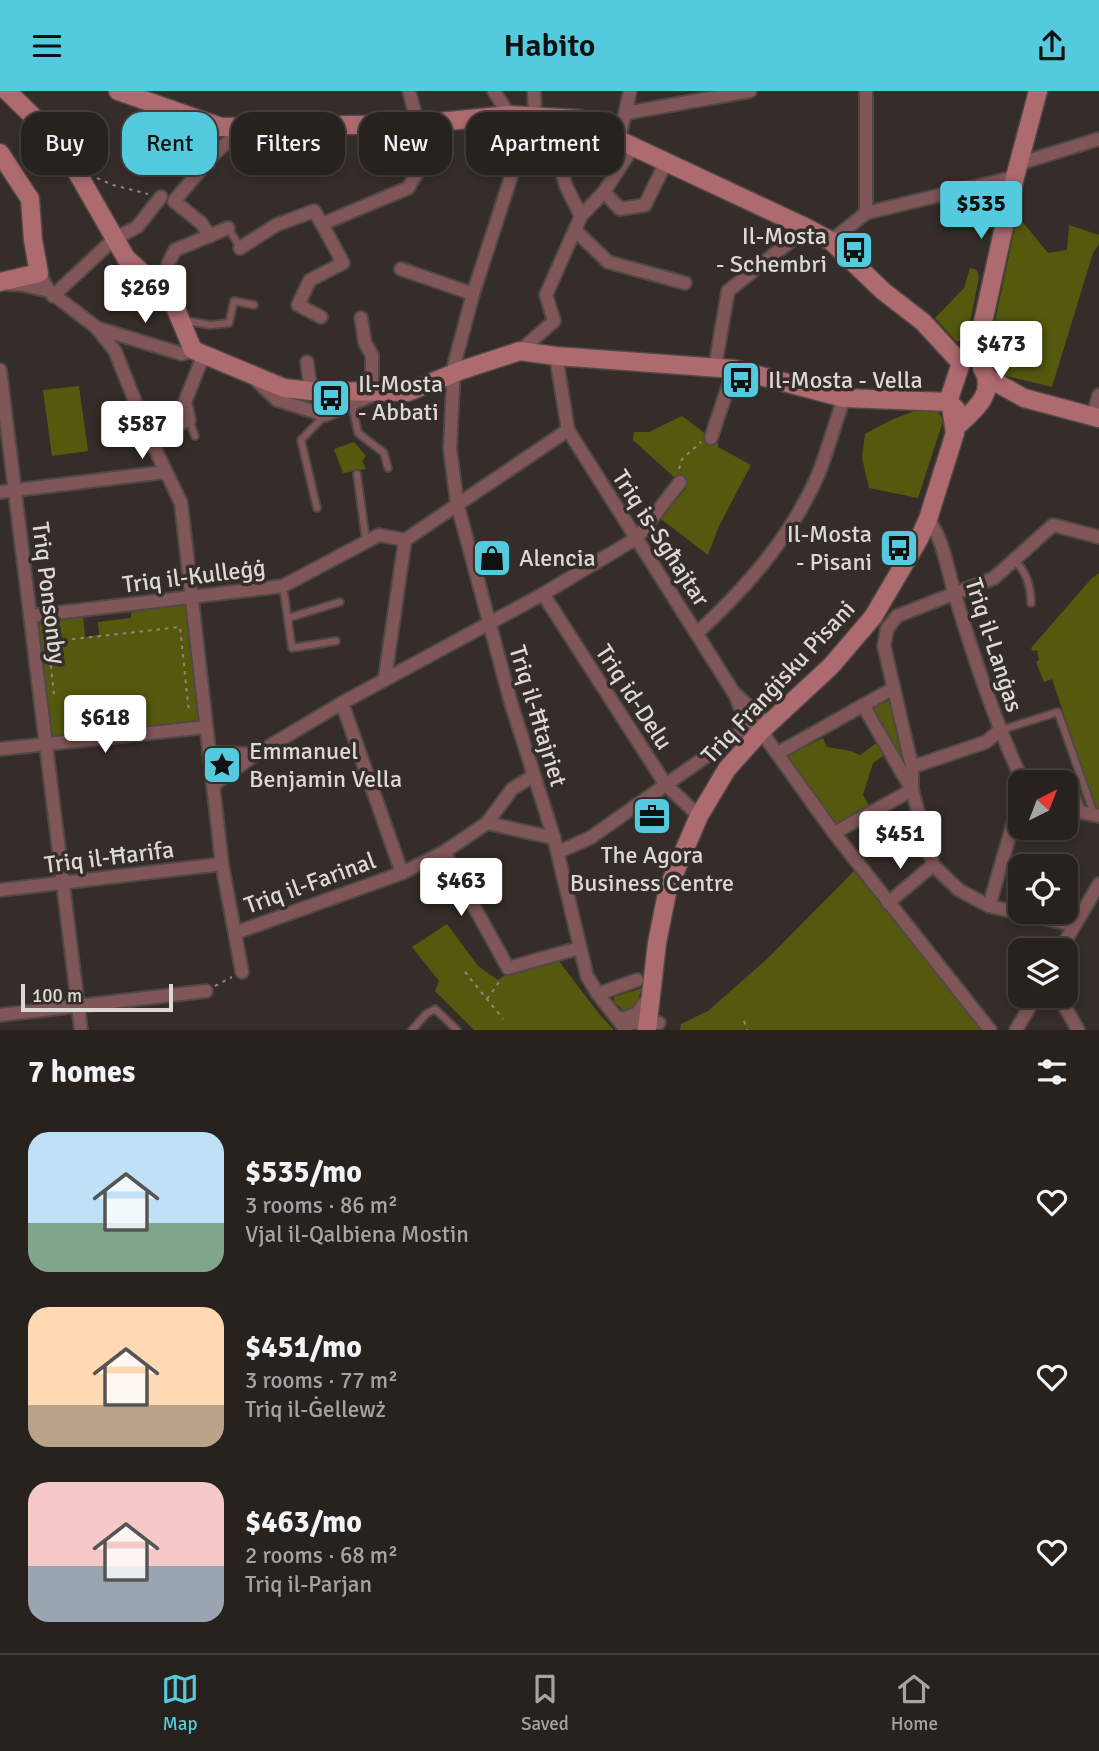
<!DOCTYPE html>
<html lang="en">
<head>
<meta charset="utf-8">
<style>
	:root { --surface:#28221f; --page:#302a28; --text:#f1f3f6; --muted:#a5a4a4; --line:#443f3d; --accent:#54cade }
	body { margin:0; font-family:Signika,sans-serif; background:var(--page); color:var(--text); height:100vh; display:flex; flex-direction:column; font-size:26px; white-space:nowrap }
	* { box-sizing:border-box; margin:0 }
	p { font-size:23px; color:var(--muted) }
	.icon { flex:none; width:38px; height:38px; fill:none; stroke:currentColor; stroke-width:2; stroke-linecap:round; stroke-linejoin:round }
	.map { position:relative; height:939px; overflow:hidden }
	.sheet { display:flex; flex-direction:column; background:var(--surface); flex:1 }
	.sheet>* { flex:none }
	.hud { position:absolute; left:21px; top:21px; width:700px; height:63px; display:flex; gap:14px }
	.needle { width:46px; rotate:42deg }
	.tools { position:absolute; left:1008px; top:679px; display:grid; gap:14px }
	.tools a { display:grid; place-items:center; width:70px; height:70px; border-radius:14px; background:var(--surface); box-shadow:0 4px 10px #0003,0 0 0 2px var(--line); font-size:35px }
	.scale { position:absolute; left:21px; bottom:18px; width:152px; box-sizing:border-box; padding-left:7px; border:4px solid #ddd8d5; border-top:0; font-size:19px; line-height:24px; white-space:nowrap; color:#ddd8d5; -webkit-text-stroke:5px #352d29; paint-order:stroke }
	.price { position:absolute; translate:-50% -60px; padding:0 16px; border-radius:7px; background:#fff; color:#222; font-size:23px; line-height:46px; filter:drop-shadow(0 2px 4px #0008) }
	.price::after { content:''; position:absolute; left:50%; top:42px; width:21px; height:16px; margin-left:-10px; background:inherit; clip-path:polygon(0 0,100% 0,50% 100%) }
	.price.on { background:var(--accent); color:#111 }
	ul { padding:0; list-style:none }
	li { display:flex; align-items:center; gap:21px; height:175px; padding:0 28px }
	li span { display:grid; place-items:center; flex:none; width:196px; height:140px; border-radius:21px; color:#555 }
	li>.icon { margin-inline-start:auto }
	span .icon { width:84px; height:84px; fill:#fffc; stroke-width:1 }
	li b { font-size:30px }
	h2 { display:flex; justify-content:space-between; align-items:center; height:84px; padding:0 28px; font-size:30px }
	.pill { padding:0 24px; border-radius:21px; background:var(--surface); box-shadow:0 4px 10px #0003,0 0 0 2px var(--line); font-size:24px; line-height:63px }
	.pill.on { background:var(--accent); color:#111 }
	header { display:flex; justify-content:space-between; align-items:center; height:91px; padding:0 28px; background:var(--accent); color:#111; font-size:32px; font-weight:600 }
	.dock { display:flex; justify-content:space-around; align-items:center; height:98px; border-top:2px solid var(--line); background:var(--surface); font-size:19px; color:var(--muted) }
	.dock a { display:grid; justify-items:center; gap:4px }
	.dock .on { color:var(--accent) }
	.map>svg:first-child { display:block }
	.green { fill:#55590e; fill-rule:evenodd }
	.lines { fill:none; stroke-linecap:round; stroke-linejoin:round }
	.lane-casing { stroke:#504845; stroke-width:10 }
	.street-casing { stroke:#504845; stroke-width:16 }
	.secondary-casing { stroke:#504845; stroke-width:21 }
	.path { stroke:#8d8683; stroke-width:2; stroke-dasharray:3.5 5; stroke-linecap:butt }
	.lane { stroke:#805658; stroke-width:6 }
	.street { stroke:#805658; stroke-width:12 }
	.secondary { stroke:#ad6a6f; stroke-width:18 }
	.labels { text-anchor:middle; stroke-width:7; stroke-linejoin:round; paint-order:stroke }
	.poi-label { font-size:24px; fill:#ddd8d5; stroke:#352d29; text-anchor:start }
	.street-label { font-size:24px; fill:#ddd8d5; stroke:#352d29 }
</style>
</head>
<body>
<header><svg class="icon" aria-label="menu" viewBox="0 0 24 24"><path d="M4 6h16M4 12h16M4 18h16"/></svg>Habito<svg class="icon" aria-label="share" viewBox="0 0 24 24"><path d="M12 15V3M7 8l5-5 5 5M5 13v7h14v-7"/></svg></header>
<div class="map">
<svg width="1099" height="939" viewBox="0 0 1099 939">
	<rect width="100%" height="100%" fill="#352d29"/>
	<g class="green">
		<path d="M1021,129l27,33 19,-3 2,-25 30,10v9l-6,9 -41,134 -57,-14 -8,-15 29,-136z"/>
		<path d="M970,177l7,2 2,7 -12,61 -10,4 -22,-24 29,-30z"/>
		<path d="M79,295l9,65 -36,5 -9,-66z"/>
		<path d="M919,318l19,2 5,10 -25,77 -49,-10 -7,-30 3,-24 24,-13z"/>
		<path d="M682,325l36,27v4l33,18 -32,61 -11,29 -47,-36 25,-31 -53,-48 1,-8h15z"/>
		<path d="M354,351l12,14 -4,5 4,8 -23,4 -9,-24z"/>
		<path d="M1099,482v235h-3l-44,-129 -8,3 -8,-20 3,-2 -2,-10 -4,1 -2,-3 61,-70z"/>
		<path d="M186,513l13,118 -146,16 -15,-112 5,-6zM131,521v6l-33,4 1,13 -14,2 -2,-21z"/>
		<path d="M892,608l14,70 -36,-60z"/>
		<path d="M823,647l4,9 24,4 9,4 19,-14 7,13 -13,9 -10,32 7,12 -36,21 -50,-71z"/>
		<path d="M854,780l128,159h-302l1,-6 27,-13 58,-51z"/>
		<path d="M447,833l31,42 20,14 9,-6 51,-14 42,55 14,15h-140l-39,-39 4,-10 -27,-34z"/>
		<path d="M642,897l-7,21 -11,2 -10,-9v-5z"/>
	</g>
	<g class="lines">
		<g class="lane-casing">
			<g id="lane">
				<path d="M228,137l12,19"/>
				<path d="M182,229l28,5 19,-2 5,-22 20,4"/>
				<path d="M352,314l6,28 26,20 4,15"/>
				<path d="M189,329l6,16"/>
				<path d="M357,383l9,67"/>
				<path d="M317,417l-16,-68 24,-25"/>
				<path d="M1014,469c12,11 17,27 17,43"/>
				<path d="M284,502l8,55 44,-7"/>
				<path d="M288,527l52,-16"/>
				<path d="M1001,639l57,-18 36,102"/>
				<path d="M1074,699l8,21"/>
				<path d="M412,939l14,-16 9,-5 22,21"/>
			</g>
		</g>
		<g class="street-casing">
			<g id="street">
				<path d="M494,0l15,24"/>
				<path d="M534,0l1,25 20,33 11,37 15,30"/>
				<path d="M866,0v122"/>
				<path d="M626,22l124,-22"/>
				<path d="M524,24l-15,42 3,17 -39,120 -19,71 -4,84 7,54 54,200 43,135 33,138 11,18 28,36"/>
				<path d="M619,49l11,-49"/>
				<path d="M1021,72l78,-24"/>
				<path d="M604,101l16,17 25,-4 21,-43"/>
				<path d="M575,139l33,32 77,21"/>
				<path d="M210,145l-9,-13 -27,-22 41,-48 30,-26"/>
				<path d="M831,150l35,-28 149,-36"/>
				<path d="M240,157l36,-23 38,-14 8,13"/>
				<path d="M401,178l72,25"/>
				<path d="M39,182l10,18 48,37 18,23 34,85 32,67 41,361 20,108"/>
				<path d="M8,193l15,1 26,6"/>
				<path d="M53,205l61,-57 23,-12 24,-30"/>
				<path d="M175,216l-2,-26 -5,-17 7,-14 53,-22"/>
				<path d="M321,226l-23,-12 12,-25 33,-17 -21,-39 86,-36 23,-38 -13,-26 -9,-33"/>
				<path d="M361,227l4,25 7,12v36"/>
				<path d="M97,237l85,26 11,-4"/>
				<path d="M520,260l34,-30 -8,-26 35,-79 23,-24 29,-45"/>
				<path d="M556,265l12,74 166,263 34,31"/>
				<path d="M307,271l4,29"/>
				<path d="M715,276l13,-76 79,-63"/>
				<path d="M0,279l81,660"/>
				<path d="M255,288l22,21 48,15 50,-21"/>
				<path d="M1093,325l6,-21"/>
				<path d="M149,345l40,-16 -4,-18 18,-46"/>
				<path d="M711,347l23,-69"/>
				<path d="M0,401l165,-20"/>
				<path d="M928,428c16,21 19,50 27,76 19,64 40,127 68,187"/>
				<path d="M543,503l123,191 33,31"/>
				<path d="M31,525l252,-30 96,-51 26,5 163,-110"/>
				<path d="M697,542c49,-45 94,-96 121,-158 10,-25 17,-52 26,-77"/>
				<path d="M385,587l20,-138"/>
				<path d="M736,606l17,43"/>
				<path d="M342,612l60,170"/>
				<path d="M761,640l73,102 156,197"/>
				<path d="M0,658l206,-22"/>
				<path d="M209,662l47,1"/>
				<path d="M778,662l116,-65"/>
				<path d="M912,676l74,-25 13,-11"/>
				<path d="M213,694l43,-31 86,-51 201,-109 94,-56 43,-56"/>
				<path d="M1066,718l33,7"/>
				<path d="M487,732l67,15"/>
				<path d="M834,742l78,-43 -49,-85"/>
				<path d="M444,761l64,116 71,-20"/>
				<path d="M558,761l32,-14 148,-104"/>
				<path d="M0,799l222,-26"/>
				<path d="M888,812l45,-38"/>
				<path d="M989,815l24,-82 7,-14"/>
				<path d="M1073,834l-84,-19 -30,-16 -26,-25 -21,-75v-23l-28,-121 3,-17 10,-13 97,-38 59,-53 46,12"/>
				<path d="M235,842l167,-60 42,-21 43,-29 25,-34 21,-13"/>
				<path d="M1060,859l39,-66"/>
				<path d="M598,903l39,-14"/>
				<path d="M1059,905l19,34"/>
				<path d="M0,924l206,-24"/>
				<path d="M619,926l12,6h28"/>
				<path d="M623,928l14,-6 13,-17"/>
				<path d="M1016,939l20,-34"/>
			</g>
		</g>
		<g class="secondary-casing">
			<g id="secondary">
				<path d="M7,0l42,41 25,35 52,91 29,26 20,23 18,43 91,38 27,3 97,1 54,-22 58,-19 36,5 178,13 110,29 104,4"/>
				<path d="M118,0l103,36 197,-3 91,-9 70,4 40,21 188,88 24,13 52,50 40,31 38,41"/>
				<path d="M0,62l30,46 3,41 6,33 -39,9"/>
				<path d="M982,277l-1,-37 34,-154 23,-86"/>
				<path d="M988,287l36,20 75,20"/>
				<path d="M956,318l-8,-7 13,-39"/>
				<path d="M955,337c17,-16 42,-34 28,-59"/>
				<path d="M647,939l10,-87 11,-55 31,-72 28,-47 34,-38 70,-65 42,-49 46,-78 9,-20 27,-86 -4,-26"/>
			</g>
		</g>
		<g class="path">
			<path d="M97,87l16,7 35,9"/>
			<path d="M679,378l3,-10 19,-17"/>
			<path d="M54,603l-6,-52 132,-15 9,86"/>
			<path d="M465,881l38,47"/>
			<path d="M215,895l17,-9"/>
			<path d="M487,908l15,-21"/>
			<path d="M744,930l3,9"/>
		</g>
		<use href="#lane" class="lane"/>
		<use href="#street" class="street"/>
		<use href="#secondary" class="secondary"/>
	</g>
	<defs>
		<g id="bus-square" transform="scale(2.0125)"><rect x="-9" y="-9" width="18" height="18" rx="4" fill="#54cade" stroke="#352d29"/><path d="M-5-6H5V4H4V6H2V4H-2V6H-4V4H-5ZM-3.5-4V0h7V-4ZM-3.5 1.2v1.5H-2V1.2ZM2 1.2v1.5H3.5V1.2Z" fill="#111"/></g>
		<g id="shop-square" transform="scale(2.0125)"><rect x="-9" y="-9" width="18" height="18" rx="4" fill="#54cade" stroke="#352d29"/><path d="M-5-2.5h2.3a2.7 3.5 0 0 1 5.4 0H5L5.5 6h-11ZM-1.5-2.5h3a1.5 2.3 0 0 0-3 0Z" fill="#111"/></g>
		<g id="sight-square" transform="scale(2.0125)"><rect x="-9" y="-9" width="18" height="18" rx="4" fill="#54cade" stroke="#352d29"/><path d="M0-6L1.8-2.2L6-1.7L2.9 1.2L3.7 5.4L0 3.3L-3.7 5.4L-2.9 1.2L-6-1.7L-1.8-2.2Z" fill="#111"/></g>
		<g id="office-square" transform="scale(2.0125)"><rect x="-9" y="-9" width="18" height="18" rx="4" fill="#54cade" stroke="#352d29"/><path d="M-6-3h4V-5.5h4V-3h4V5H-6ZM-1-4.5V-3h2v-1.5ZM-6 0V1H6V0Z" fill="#111"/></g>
	</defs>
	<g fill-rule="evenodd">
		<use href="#bus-square" x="854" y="159"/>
		<use href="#bus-square" x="741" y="289"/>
		<use href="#bus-square" x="331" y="307"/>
		<use href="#bus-square" x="899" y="457"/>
		<use href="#shop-square" x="492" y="467"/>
		<use href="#sight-square" x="222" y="674"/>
		<use href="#office-square" x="652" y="725"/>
	</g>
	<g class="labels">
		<g class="poi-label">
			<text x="827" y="153" text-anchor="end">Il-Mosta<tspan x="827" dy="28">- Schembri</tspan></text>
			<text x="768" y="297">Il-Mosta - Vella</text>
			<text x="358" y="301">Il-Mosta<tspan x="358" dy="28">- Abbati</tspan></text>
			<text x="872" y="451" text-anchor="end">Il-Mosta<tspan x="872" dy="28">- Pisani</tspan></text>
			<text x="519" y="475">Alencia</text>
			<text x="249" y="668">Emmanuel<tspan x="249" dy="28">Benjamin Vella</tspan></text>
			<text x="652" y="772" text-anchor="middle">The Agora<tspan x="652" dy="28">Business Centre</tspan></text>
		</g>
		<g class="street-label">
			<text transform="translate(661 447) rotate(57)" y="8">Triq is-Sgħajtar</text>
			<text transform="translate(194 485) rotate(-7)" y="8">Triq il-Kulleġġ</text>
			<text transform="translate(49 502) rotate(83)" y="8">Triq Ponsonby</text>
			<text transform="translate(994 554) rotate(72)" y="8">Triq il-Lanġas</text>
			<text transform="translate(778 591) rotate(-47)" y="8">Triq Franġisku Pisani</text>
			<text transform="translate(634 606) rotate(57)" y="8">Triq id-Delu</text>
			<text transform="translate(538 625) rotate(73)" y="8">Triq il-Ħtajriet</text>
			<text transform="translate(109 766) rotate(-7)" y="8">Triq il-Ħarifa</text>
			<text transform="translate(310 792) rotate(-20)" y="8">Triq il-Farinal</text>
		</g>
	</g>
</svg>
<div class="tools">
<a><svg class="needle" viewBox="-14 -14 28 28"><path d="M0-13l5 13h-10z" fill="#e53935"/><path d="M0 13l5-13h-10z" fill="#a5a4a4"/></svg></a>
<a><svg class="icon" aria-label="locate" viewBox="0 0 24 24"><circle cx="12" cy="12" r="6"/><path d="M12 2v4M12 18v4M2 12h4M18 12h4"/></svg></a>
<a><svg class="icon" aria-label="layers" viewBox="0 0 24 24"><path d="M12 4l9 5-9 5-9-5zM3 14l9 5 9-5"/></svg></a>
</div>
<div class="scale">100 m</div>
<b class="price on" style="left:981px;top:150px">$535</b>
<b class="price" style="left:145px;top:234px">$269</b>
<b class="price" style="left:1001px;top:290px">$473</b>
<b class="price" style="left:142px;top:370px">$587</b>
<b class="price" style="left:105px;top:664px">$618</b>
<b class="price" style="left:900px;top:780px">$451</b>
<b class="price" style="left:461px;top:827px">$463</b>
<div class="hud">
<a class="pill">Buy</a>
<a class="pill on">Rent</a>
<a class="pill">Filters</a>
<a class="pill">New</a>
<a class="pill">Apartment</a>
</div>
</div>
<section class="sheet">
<h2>7 homes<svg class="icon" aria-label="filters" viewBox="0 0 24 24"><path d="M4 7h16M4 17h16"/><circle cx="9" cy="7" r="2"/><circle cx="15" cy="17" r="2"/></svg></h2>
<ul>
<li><span style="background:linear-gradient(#bfe0f5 65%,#7fa58c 0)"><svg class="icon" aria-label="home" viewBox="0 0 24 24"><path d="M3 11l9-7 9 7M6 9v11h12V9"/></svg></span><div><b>$535/mo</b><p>3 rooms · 86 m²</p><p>Vjal il-Qalbiena Mostin</p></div><svg class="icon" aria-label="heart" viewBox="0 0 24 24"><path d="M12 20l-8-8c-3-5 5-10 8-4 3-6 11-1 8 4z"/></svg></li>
<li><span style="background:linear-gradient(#ffd9b3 70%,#b9a48a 0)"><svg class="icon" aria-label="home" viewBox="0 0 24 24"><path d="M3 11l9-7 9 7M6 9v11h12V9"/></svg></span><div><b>$451/mo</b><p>3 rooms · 77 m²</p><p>Triq il-Ġellewż</p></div><svg class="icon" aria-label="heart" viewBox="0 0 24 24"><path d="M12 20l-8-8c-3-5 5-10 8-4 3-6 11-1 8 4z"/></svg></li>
<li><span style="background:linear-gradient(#f6c9c9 60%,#9aa5b1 0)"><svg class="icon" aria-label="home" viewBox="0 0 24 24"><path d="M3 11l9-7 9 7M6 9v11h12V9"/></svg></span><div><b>$463/mo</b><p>2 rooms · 68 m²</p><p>Triq il-Parjan</p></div><svg class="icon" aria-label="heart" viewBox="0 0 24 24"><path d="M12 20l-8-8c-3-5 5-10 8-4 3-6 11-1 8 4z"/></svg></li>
</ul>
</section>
<nav class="dock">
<a class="on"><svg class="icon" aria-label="map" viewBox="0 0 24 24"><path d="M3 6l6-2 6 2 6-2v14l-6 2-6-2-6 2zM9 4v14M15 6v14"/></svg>Map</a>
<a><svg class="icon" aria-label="saved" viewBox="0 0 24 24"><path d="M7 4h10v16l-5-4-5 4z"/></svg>Saved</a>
<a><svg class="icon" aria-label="home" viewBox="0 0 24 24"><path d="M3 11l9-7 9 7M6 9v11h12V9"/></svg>Home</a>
</nav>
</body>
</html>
